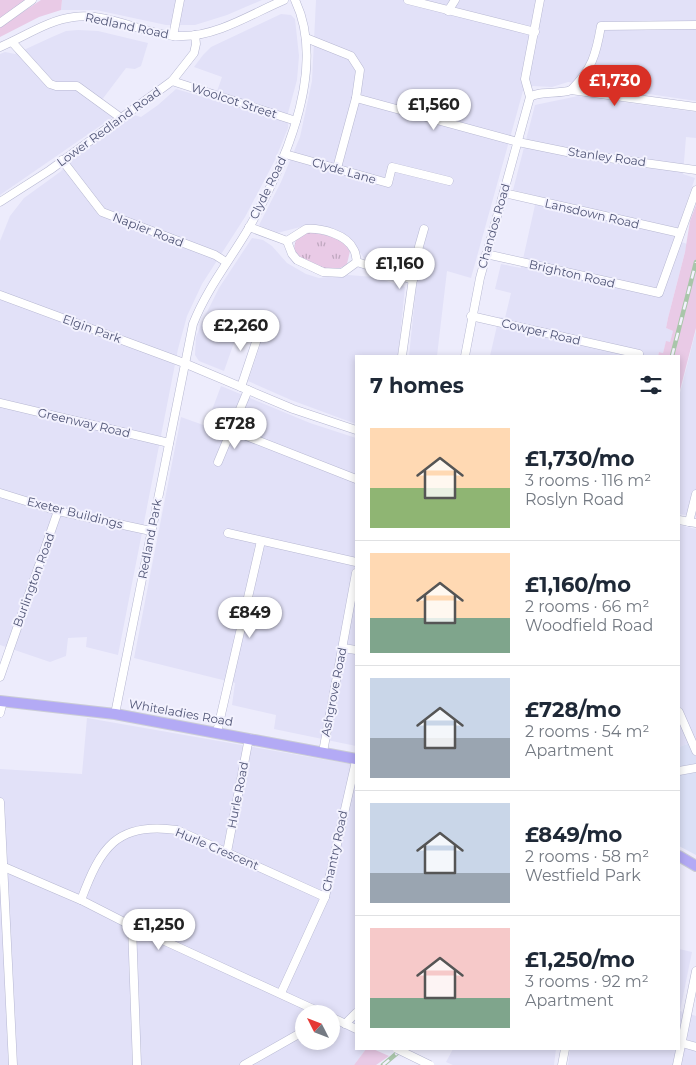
<!DOCTYPE html>
<html lang="en">
<head>
<meta charset="utf-8">
<style>
	:root { --surface:#fff; --page:#f6f6f7; --text:#1f2937; --muted:#747a83; --line:#e0e1e3; --accent:#d93025 }
	body { margin:0; font-family:Montserrat,sans-serif; background:var(--page); color:var(--text); height:100vh; display:flex; flex-direction:column; font-size:19px; white-space:nowrap }
	* { box-sizing:border-box; margin:0 }
	p { font-size:16px; color:var(--muted) }
	.icon { flex:none; width:28px; height:28px; fill:none; stroke:currentColor; stroke-width:2; stroke-linecap:round; stroke-linejoin:round }
	.map { position:relative; flex:1; overflow:hidden }
	.details { position:absolute; left:355px; top:355px; width:325px; height:695px; display:flex; flex-direction:column; background:var(--surface); border-radius:0px; box-shadow:0 2px 8px #0003 }
	.details>* { flex:none }
	.needle { width:32px; rotate:312deg }
	.fabs { position:absolute; left:295px; top:1005px; display:grid; gap:10px }
	.fabs a { display:grid; place-items:center; width:45px; height:45px; border-radius:50%; background:var(--surface); box-shadow:0 2px 8px #0003; font-size:25px }
	.price { position:absolute; translate:-50% -42px; padding:0 11px; border-radius:18px; background:#fff; color:#222; font-size:16px; line-height:32px; filter:drop-shadow(0 1px 2px #0008) }
	.price::after { content:''; position:absolute; left:50%; top:30px; width:15px; height:11px; margin-left:-8px; background:inherit; clip-path:polygon(0 0,100% 0,50% 100%) }
	.price.on { background:var(--accent); color:#fff }
	ul { padding:0; list-style:none }
	li { display:flex; align-items:center; gap:15px; height:125px; padding:0 15px }
	li+li { border-top:1px solid var(--line) }
	li span { display:grid; place-items:center; flex:none; width:140px; height:100px; border-radius:0px; color:#555 }
	li>.icon { margin-inline-start:auto }
	span .icon { width:60px; height:60px; fill:#fffc; stroke-width:1 }
	li b { font-size:21px }
	h2 { display:flex; justify-content:space-between; align-items:center; height:60px; padding:0 15px; font-size:21px }
	.map>svg:first-child { display:block }
	.residential { fill:#e2e1f8; fill-rule:evenodd }
	.commercial { fill:#dbe0f6 }
	.grass { fill:#e9cae6 }
	.park { fill:url(#park-tufts) }
	.lines { fill:none; stroke-linecap:round; stroke-linejoin:round }
	.minor-casing { stroke:#b7b8d2; stroke-width:9 }
	.major-casing { stroke:#caccd6; stroke-width:12 }
	.minor { stroke:#fff; stroke-width:8 }
	.major { stroke:#b3aaf5; stroke-width:10 }
	.rail-casing { stroke:#a9c6aa; stroke-width:4.5 }
	.rail { stroke:#f3f2fe; stroke-width:2.5; stroke-dasharray:8; stroke-linecap:butt }
	.minor-bridge-casing { stroke:#b7b8d2; stroke-width:9; stroke-linecap:butt }
	.minor-bridge { stroke:#fff; stroke-width:8 }
	.labels { text-anchor:middle; stroke-width:4; stroke-linejoin:round; paint-order:stroke }
	.street-label { font-size:12px; fill:#505576; stroke:#f3f2fe }
</style>
</head>
<body>
<div class="map">
<svg width="696" height="1065" viewBox="0 0 696 1065">
	<defs>
		<pattern id="park-tufts" width="24" height="20" patternUnits="userSpaceOnUse" patternTransform="scale(1.25)"><rect width="24" height="20" fill="#e9cae6"/><path d="M3 7l-1-3M5 7V3M7 7l1-3M15 17l-1-3M17 17v-4M19 17l1-3" fill="none" stroke="#bfa7bf"/></pattern>
	</defs>
	<rect width="100%" height="100%" fill="#edecfc"/>
	<g class="residential">
		<path d="M62,0h200l-35,15 -32,10h-29l-70,-15h-35z"/>
		<path d="M316,0h380v101l-128,-19 -16,5 -19,-1 -10,5 -52,187 -24,-7 -10,85h-28l7,-68 6,-27 -11,-3 -3,10 -6,5 -34,-10 -13,-17 -26,-18 -21,-3 -31,8 -8,-2 -10,-6 22,-43 19,-45 12,-56z"/>
		<path d="M281,14l10,1 4,4 4,37 -2,24 -9,33v15l-13,32 -30,57 -43,67 -15,32 -9,33 -60,306 -32,-8 1,-10 -19,1 -2,18 -16,6 -50,-17v-404l10,-25 14,-18 36,-26 12,-12 62,-45 7,2 17,-12 18,-16 38,11 8,-23 -28,-10 9,-12 8,-8z"/>
		<path d="M78,30l20,1 50,12 -7,23 -6,3 -9,-1 -28,37 15,12 -113,78v-141l5,-2 10,2 37,-17 14,-6z"/>
		<path d="M578,96l118,16v26l-10,-1 -3,37 12,4 -21,61 13,5 -19,74 -2,10 7,3 -3,12 -4,-1 -3,11 -4,-1 -1,4h-168l9,-39 6,1 6,-25 -16,-4 6,-25 20,4 16,-72 -24,-6 22,-85z"/>
		<path d="M252,238l11,2 9,6 15,17 19,11 13,4 29,-3 26,2 31,10 -7,69h-42v68l-65,-24 -43,-19 12,-36 -24,-8 -12,34 -25,-10 -4,-6 1,-18 6,-15 17,-34z"/>
		<path d="M696,330v187l-17,-3v-117z"/>
		<path d="M221,386l89,37 46,15v308l-82,-17 2,-14 -44,-10 3,-22 -101,-25 47,-241 25,9z"/>
		<path d="M679,525l17,4v221l-3,-8 -14,5z"/>
		<path d="M87,718l269,47v284h10l-12,16h-354v-296l82,5zM304,1014h27v27h-27z"/>
		<path d="M679,949l13,3 -12,59 16,5v49h-128l2,-16h109z"/>
		<path d="M453,1049h103l-2,16h-101l-7,-3z"/>
	</g>
	<path class="commercial" d="M693,742l3,8v105l-17,-9v-99z"/>
	<g class="grass">
		<path d="M0,0h28l-28,20z"/>
		<path d="M41,0h21l-1,10 -22,7 -39,20v-10z"/>
		<path d="M696,205v123l-17,66v-38h-21l1,-4 4,1 3,-12 4,1 3,-11 -7,-3 2,-10 17,-66 5,-31z"/>
		<path d="M366,1049h7l16,7 -13,9h-22z"/>
	</g>
	<path class="park" d="M309,232c14,2 34,5 41,19l-3,13c-14,12 -34,0 -48,-7l-5,-8 2,-10z"/>
	<g class="lines">
		<g class="minor-casing">
			<g id="minor">
				<path d="M408,0l127,32"/>
				<path d="M448,11l7,-11"/>
				<path d="M0,23l32,-23"/>
				<path d="M173,36l7,-36"/>
				<path d="M306,38l45,18 9,14 -4,28 -19,70"/>
				<path d="M12,42l38,42 6,2h21l44,32"/>
				<path d="M0,47c24,-10 48,-27 74,-30 37,-5 73,20 109,19 35,0 70,-23 101,-36"/>
				<path d="M172,81l124,40"/>
				<path d="M571,90c21,-21 25,-35 30,-64l95,-1"/>
				<path d="M530,97c11,-7 28,-2 41,-7l125,17"/>
				<path d="M530,97l-5,-18 15,-79"/>
				<path d="M356,98l162,44 54,11 124,17"/>
				<path d="M285,154l103,29 4,-16 57,14"/>
				<path d="M62,160l40,52 113,43 11,7"/>
				<path d="M504,193l176,40"/>
				<path d="M0,202l50,-32 122,-89 22,-28 2,-9 -1,-9"/>
				<path d="M249,227l38,14 5,13 5,6 26,12 19,1 15,-11"/>
				<path d="M287,241l19,-12c15,-1 41,5 48,21 2,3 2,8 3,12"/>
				<path d="M486,254l173,39 37,-103"/>
				<path d="M357,262l56,18"/>
				<path d="M0,295l184,68 109,46 63,21"/>
				<path d="M471,316l168,38"/>
				<path d="M402,356l14,-99 8,-28"/>
				<path d="M465,356l15,-78 50,-181"/>
				<path d="M241,387l21,-63"/>
				<path d="M0,403l169,40"/>
				<path d="M231,430l125,49"/>
				<path d="M218,462l30,-72"/>
				<path d="M0,493l58,18 93,20"/>
				<path d="M679,520l17,3"/>
				<path d="M689,522l7,-28"/>
				<path d="M228,533l128,29"/>
				<path d="M343,648l13,2"/>
				<path d="M0,677l58,-166"/>
				<path d="M679,712l17,39"/>
				<path d="M0,713l3,-12"/>
				<path d="M115,714l78,-390c14,-36 38,-65 57,-98 34,-61 78,-157 45,-226"/>
				<path d="M217,732l44,-191"/>
				<path d="M323,752l33,-179"/>
				<path d="M679,771l17,-3"/>
				<path d="M0,802l13,263"/>
				<path d="M227,852l22,-114"/>
				<path d="M4,867l77,33 51,26 192,88"/>
				<path d="M81,900c19,-51 35,-79 96,-70l148,67"/>
				<path d="M132,926l5,139"/>
				<path d="M281,993l44,-96 31,-136"/>
				<path d="M331,1017l25,12"/>
				<path d="M345,1024l11,-11"/>
				<path d="M682,1043l14,4"/>
				<path d="M244,1065l60,-34"/>
				<path d="M562,1065l3,-16"/>
				<path d="M677,1065l19,-94"/>
			</g>
		</g>
		<g class="major-casing">
			<g id="major">
				<path d="M0,701l115,13 241,45"/>
				<path d="M679,856l17,10"/>
			</g>
		</g>
		<use href="#minor" class="minor"/>
		<use href="#major" class="major"/>
		<g class="rail-casing">
			<g id="rail">
				<path d="M672,356l24,-94"/>
				<path d="M383,1065l19,-16"/>
			</g>
		</g>
		<use href="#rail" class="rail"/>
		<g class="minor-bridge-casing">
			<path id="minor-bridge" d="M397,1049l33,16"/>
		</g>
		<use href="#minor-bridge" class="minor-bridge"/>
	</g>
	<g class="labels">
		<g class="street-label">
			<text transform="translate(127 26) rotate(12)" y="4">Redland Road</text>
			<text transform="translate(234 101) rotate(18)" y="4">Woolcot Street</text>
			<text transform="translate(109 127) rotate(-36)" y="4">Lower Redland Road</text>
			<text transform="translate(607 157) rotate(8)" y="4">Stanley Road</text>
			<text transform="translate(344 171) rotate(16)" y="4">Clyde Lane</text>
			<text transform="translate(268 188) rotate(-64)" y="4">Clyde Road</text>
			<text transform="translate(592 214) rotate(13)" y="4">Lansdown Road</text>
			<text transform="translate(494 226) rotate(-74)" y="4">Chandos Road</text>
			<text transform="translate(148 230) rotate(21)" y="4">Napier Road</text>
			<text transform="translate(572 274) rotate(13)" y="4">Brighton Road</text>
			<text transform="translate(92 329) rotate(20)" y="4">Elgin Park</text>
			<text transform="translate(541 332) rotate(13)" y="4">Cowper Road</text>
			<text transform="translate(84 423) rotate(13)" y="4">Greenway Road</text>
			<text transform="translate(75 513) rotate(14)" y="4">Exeter Buildings</text>
			<text transform="translate(150 539) rotate(-79)" y="4">Redland Park</text>
			<text transform="translate(34 580) rotate(-70)" y="4">Burlington Road</text>
			<text transform="translate(334 692) rotate(-79)" y="4">Ashgrove Road</text>
			<text transform="translate(181 713) rotate(10)" y="4">Whiteladies Road</text>
			<text transform="translate(238 795) rotate(-79)" y="4">Hurle Road</text>
			<text transform="translate(217 849) rotate(23)" y="4">Hurle Crescent</text>
			<text transform="translate(335 851) rotate(-78)" y="4">Chantry Road</text>
		</g>
	</g>
</svg>
<div class="fabs">
<a><svg class="needle" viewBox="-14 -14 28 28"><path d="M0-13l5 13h-10z" fill="#e53935"/><path d="M0 13l5-13h-10z" fill="#747a83"/></svg></a>
</div>
<b class="price on" style="left:615px;top:107px">£1,730</b>
<b class="price" style="left:434px;top:131px">£1,560</b>
<b class="price" style="left:400px;top:290px">£1,160</b>
<b class="price" style="left:241px;top:352px">£2,260</b>
<b class="price" style="left:235px;top:450px">£728</b>
<b class="price" style="left:250px;top:639px">£849</b>
<b class="price" style="left:159px;top:951px">£1,250</b>
<section class="details">
<h2>7 homes<svg class="icon" aria-label="filters" viewBox="0 0 24 24"><path d="M4 7h16M4 17h16"/><circle cx="9" cy="7" r="2"/><circle cx="15" cy="17" r="2"/></svg></h2>
<ul>
<li><span style="background:linear-gradient(#ffd9b3 60%,#8fb573 0)"><svg class="icon" aria-label="home" viewBox="0 0 24 24"><path d="M3 11l9-7 9 7M6 9v11h12V9"/></svg></span><div><b>£1,730/mo</b><p>3 rooms · 116 m²</p><p>Roslyn Road</p></div></li>
<li><span style="background:linear-gradient(#ffd9b3 65%,#7fa58c 0)"><svg class="icon" aria-label="home" viewBox="0 0 24 24"><path d="M3 11l9-7 9 7M6 9v11h12V9"/></svg></span><div><b>£1,160/mo</b><p>2 rooms · 66 m²</p><p>Woodfield Road</p></div></li>
<li><span style="background:linear-gradient(#c9d6e8 60%,#9aa5b1 0)"><svg class="icon" aria-label="home" viewBox="0 0 24 24"><path d="M3 11l9-7 9 7M6 9v11h12V9"/></svg></span><div><b>£728/mo</b><p>2 rooms · 54 m²</p><p>Apartment</p></div></li>
<li><span style="background:linear-gradient(#c9d6e8 70%,#9aa5b1 0)"><svg class="icon" aria-label="home" viewBox="0 0 24 24"><path d="M3 11l9-7 9 7M6 9v11h12V9"/></svg></span><div><b>£849/mo</b><p>2 rooms · 58 m²</p><p>Westfield Park</p></div></li>
<li><span style="background:linear-gradient(#f6c9c9 70%,#7fa58c 0)"><svg class="icon" aria-label="home" viewBox="0 0 24 24"><path d="M3 11l9-7 9 7M6 9v11h12V9"/></svg></span><div><b>£1,250/mo</b><p>3 rooms · 92 m²</p><p>Apartment</p></div></li>
</ul>
</section>
</div>
</body>
</html>
